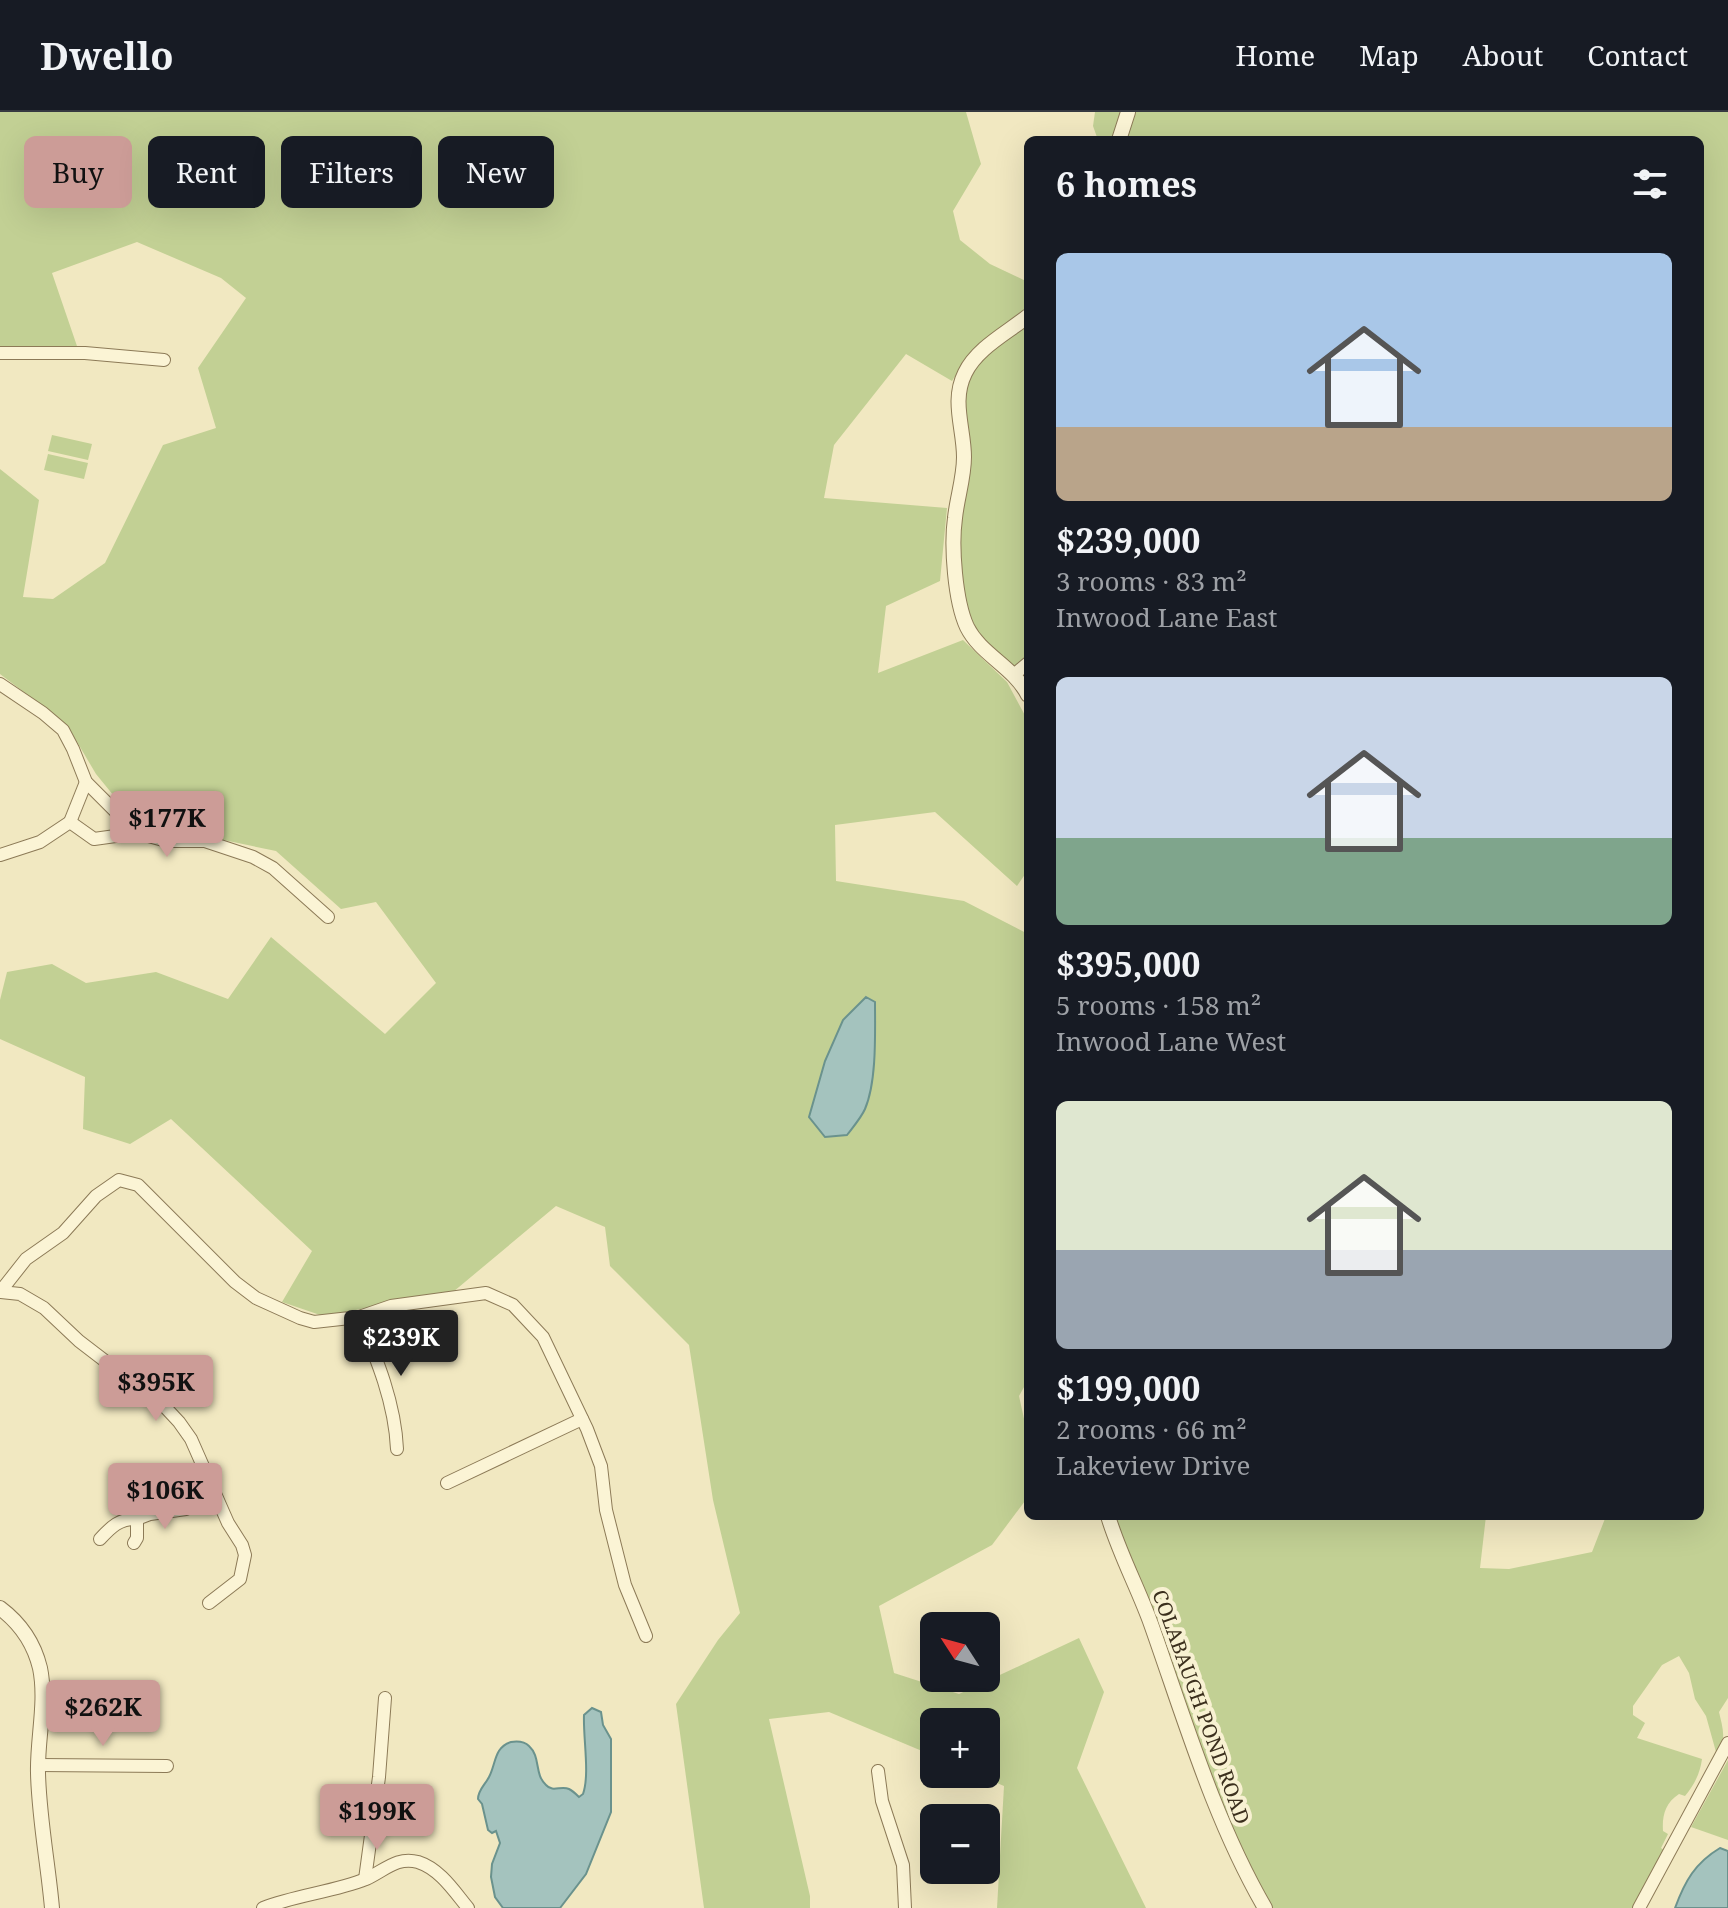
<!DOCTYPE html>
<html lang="en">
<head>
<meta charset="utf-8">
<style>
	:root { --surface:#171b24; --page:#20242c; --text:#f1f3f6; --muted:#9ea1a6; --line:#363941; --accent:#cc9c97 }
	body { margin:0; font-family:"Noto Serif",serif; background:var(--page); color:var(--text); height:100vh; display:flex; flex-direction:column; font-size:30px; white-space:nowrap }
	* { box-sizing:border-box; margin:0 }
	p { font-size:26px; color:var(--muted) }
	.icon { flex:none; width:44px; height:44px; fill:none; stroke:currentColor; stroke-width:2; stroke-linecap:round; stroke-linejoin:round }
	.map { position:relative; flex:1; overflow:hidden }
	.panel { position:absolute; left:1024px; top:24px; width:680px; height:1384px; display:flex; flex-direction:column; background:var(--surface); border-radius:12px; box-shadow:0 8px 32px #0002 }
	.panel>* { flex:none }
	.top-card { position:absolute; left:24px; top:24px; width:760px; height:72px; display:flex; gap:16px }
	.needle { width:52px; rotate:306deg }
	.fabs { position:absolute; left:920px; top:1500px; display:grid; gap:16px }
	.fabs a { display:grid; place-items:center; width:80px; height:80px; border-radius:12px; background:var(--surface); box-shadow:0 8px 32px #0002; font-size:40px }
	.price { position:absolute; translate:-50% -68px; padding:0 18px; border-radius:8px; background:var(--accent); color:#111; font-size:26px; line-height:52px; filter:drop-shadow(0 2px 4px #0008) }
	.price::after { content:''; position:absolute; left:50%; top:48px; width:24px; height:18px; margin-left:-12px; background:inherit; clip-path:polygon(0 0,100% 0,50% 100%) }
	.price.on { background:#222; color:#fff }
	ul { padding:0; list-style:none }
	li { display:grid; align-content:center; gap:16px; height:424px; padding:0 32px }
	li span { display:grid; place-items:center; height:248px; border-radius:12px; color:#555 }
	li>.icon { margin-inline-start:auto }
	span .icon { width:144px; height:144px; fill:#fffc; stroke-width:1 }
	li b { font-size:34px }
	h2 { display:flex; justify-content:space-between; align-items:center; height:96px; padding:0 32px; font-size:34px }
	.chip { padding:0 28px; border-radius:12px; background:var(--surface); box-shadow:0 8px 32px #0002; font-size:28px; line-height:72px }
	.chip.on { background:var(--accent); color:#111 }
	header { display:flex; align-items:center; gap:48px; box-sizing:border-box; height:112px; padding:0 40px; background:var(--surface); border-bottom:2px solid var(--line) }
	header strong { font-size:38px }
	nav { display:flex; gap:44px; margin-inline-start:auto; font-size:28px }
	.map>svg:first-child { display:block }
	.green { fill:#c2d094; fill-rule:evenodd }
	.water { fill:#a4c3be; stroke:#6a928d; stroke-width:2 }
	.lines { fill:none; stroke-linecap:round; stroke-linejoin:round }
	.minor-casing { stroke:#8c7a57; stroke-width:14 }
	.tertiary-casing { stroke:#8c7a57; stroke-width:16 }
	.minor { stroke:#fbf4d5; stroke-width:12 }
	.tertiary { stroke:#fbf4d5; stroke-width:14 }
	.labels { text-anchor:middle; stroke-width:8; stroke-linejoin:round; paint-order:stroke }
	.street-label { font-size:20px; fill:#3b2f1d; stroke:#f8f1d2 }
</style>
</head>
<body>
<header>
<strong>Dwello</strong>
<nav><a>Home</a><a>Map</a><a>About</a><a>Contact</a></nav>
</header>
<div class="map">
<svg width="1728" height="1796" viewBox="0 0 1728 1796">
	<rect width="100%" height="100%" fill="#f1e8c1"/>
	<g class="green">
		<path d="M0,0h966l15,52 -28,47 7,29 30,24 38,18v24l-56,44 -20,31 -46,-27 -72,91 -10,53 123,10 -7,73 -54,25 -8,67 85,-33 44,42 21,39v149l-11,16 -82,-74 -100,13 1,56 128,20 64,33v446l-9,16 9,41v60l-36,48 -113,61 15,67 65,21 120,-56 25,54 -27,76 69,140h-149l7,-122 -28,-12h10v-52h-52v34l-105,-44 -60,7 41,177v12h-106l-28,-204 42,-64 22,-27 -27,-113 -24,-155 -79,-79 -5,-39 -49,-21 -103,86 -130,24 -41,-14 30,-51 -141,-132 -41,25 -47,-15 2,-52 -85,-38v-39l7,-28 45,-8 34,19 70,-11 72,27 43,-62 114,97 51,-51 -60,-81 -35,7 -65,-58 -115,-24 -34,-15 -31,-38 -29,-49 -67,-51v-205l39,31 -16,97 30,2 52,-36 58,-118 53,-17 -18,-60 48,-70 -25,-20 -84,-36 -85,31 26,76 -78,1zM875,890l-3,75 -63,40 16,-56 18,-41z"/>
		<path d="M1095,0h26l-7,28h-16l-5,-14z"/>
		<path d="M1132,0h596v1586l-9,14c3,14 9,29 -3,40l-10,-36 -11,-17 -6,-26 -10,-17 -17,9 -29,41v9l12,8 -8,15 65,21c-2,15 -8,26 -17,37l-6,-2c-14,9 -17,22 -16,37l5,3 -7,14 3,2 -31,58h-360l-13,-17 -31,-65 -4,-16 -32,-76 -79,-218h372l-6,52 29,1 83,-17 14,-36h94v-1376h-575z"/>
		<path d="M1028,211v357l-50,-44 -12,-29 -7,-65 1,-27 12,-56 -10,-49 6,-31 16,-23z"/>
		<path d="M52,323l40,9 -4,16 -40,-9z"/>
		<path d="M48,342l40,9 -4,16 -40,-9z"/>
		<path d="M1728,1648v80l-37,-13z"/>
	</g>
	<g class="water">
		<path d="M866,885l9,5c0,30 2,79 -10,107 -4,9 -12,18 -18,26l-22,2 -16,-20 16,-56 18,-41z"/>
		<path d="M592,1596l9,4 2,13 8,14v73l-25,62 -26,34h-57l-8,-11 -4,-20 1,-13 8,-21 -4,-12 -4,2 -4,-3 -6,-26 -4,-5c0,-9 7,-14 11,-22 7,-13 5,-30 22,-35 7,-1 13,-1 18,4 12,11 5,28 17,39 7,8 15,0 23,4 4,2 7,5 10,8l4,-3c7,-20 0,-56 1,-79z"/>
		<path d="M1720,1736l8,3v57h-53c10,-27 20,-45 45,-60z"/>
	</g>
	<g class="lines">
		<g class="minor-casing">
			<g id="minor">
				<path d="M0,241h85l79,7"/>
				<path d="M1015,562l13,-11"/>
				<path d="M0,572l43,29 20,17 10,19 13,33 51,51"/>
				<path d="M70,710l16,-40"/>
				<path d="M0,743l40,-13 30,-20 24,17 43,-6 30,8h38l48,16 20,11 55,49"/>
				<path d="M0,1180l26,-33 37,-26 33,-37 23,-16 19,5 97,97 21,16 44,20 14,4 45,-5 32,-11 95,-13 27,12 30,32 44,92 14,37 5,44 19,75 21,51"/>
				<path d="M1,1180l19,2 24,14 35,33 86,66 14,15 12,17 37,84 14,22 3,10 -5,24 -31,24"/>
				<path d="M359,1205c18,42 36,86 38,132"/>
				<path d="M447,1371l135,-64"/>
				<path d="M137,1407l13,-5 36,-5 30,-11"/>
				<path d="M100,1427c11,-12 20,-21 37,-20v19l-3,5"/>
				<path d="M38,1653l129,1"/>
				<path d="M878,1659l4,30 21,64 2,43"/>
				<path d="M365,1767l14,-102 6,-79"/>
				<path d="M263,1796c33,-13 70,-16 103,-29 18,-8 31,-23 52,-17 22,7 36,29 50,46"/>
				<path d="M1639,1796l89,-165"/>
			</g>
		</g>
		<g class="tertiary-casing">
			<g id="tertiary">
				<path d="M1119,28l9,-28"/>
				<path d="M1028,204c-21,17 -51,32 -63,57 -14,28 -1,55 -1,84 0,21 -7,41 -9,61 -4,28 0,83 12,109 14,28 46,39 61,68"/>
				<path d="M1108,1404c11,37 30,72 43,108 34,96 63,196 114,284"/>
				<path d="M0,1496c20,15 34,35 40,60 7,34 -3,71 -2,105 1,45 10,90 14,135"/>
			</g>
		</g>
		<use href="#minor" class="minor"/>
		<use href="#tertiary" class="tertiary"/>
	</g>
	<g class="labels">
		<g class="street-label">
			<text transform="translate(1201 1595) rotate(70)" y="7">COLABAUGH POND ROAD</text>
		</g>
	</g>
</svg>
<div class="fabs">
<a><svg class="needle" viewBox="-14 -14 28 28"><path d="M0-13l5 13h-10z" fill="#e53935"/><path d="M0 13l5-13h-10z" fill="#9ea1a6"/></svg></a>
<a>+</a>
<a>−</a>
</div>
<b class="price" style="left:167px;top:747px">$177K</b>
<b class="price on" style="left:401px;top:1266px">$239K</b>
<b class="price" style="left:156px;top:1311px">$395K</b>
<b class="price" style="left:165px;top:1419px">$106K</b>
<b class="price" style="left:103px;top:1636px">$262K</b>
<b class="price" style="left:377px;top:1740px">$199K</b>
<div class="top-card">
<a class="chip on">Buy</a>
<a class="chip">Rent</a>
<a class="chip">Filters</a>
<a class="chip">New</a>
</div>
<section class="panel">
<h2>6 homes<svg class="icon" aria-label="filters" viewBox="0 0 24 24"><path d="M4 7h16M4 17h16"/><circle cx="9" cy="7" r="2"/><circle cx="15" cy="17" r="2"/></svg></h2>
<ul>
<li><span style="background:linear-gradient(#a9c7e8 70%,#b9a48a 0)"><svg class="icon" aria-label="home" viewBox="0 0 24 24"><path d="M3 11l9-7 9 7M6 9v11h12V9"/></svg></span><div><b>$239,000</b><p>3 rooms · 83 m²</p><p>Inwood Lane East</p></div></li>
<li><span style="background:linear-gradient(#c9d6e8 65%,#7fa58c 0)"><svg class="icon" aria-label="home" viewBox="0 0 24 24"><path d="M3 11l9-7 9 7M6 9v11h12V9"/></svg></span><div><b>$395,000</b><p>5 rooms · 158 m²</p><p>Inwood Lane West</p></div></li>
<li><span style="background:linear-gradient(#dfe7d0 60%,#9aa5b1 0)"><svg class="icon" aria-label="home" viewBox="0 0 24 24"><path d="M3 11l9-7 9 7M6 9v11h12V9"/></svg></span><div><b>$199,000</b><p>2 rooms · 66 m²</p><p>Lakeview Drive</p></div></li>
</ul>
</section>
</div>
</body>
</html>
